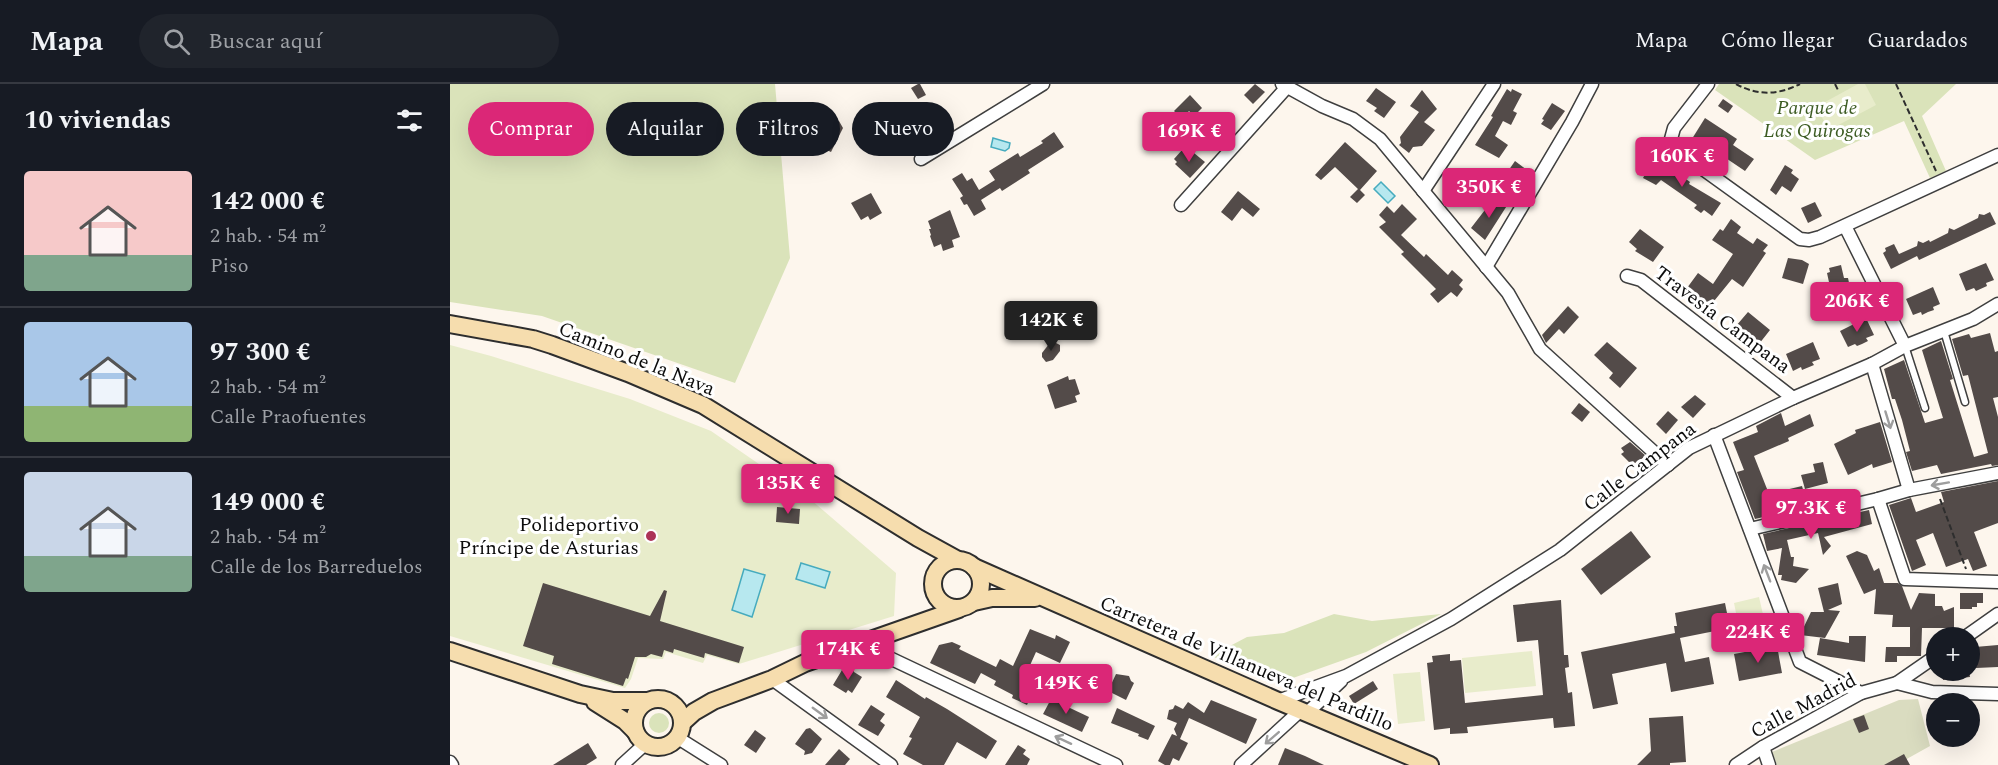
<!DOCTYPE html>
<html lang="es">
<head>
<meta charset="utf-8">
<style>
	:root { --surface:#171b24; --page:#20242c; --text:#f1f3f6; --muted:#9ea1a6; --line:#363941; --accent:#db2777 }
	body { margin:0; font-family:Spectral,serif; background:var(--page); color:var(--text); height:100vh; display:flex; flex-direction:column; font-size:22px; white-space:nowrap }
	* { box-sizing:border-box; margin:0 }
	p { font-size:20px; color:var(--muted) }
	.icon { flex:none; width:33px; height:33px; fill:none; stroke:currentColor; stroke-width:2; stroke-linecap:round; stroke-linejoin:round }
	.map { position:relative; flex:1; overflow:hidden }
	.panel { display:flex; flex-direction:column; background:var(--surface); width:450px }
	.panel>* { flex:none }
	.banner { position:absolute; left:18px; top:18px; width:570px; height:54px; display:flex; gap:12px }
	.fabs { position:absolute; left:1476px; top:543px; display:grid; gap:12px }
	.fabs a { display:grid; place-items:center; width:54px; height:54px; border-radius:50%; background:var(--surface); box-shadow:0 6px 24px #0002; font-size:30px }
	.price { position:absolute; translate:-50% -51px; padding:0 14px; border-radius:6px; background:var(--accent); color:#fff; font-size:20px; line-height:39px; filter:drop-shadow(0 2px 3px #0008) }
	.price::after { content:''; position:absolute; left:50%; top:36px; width:18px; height:14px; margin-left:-9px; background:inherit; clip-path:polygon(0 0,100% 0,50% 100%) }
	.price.active { background:#222; color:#fff }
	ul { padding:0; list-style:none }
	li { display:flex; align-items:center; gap:18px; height:150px; padding:0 24px }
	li+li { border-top:2px solid var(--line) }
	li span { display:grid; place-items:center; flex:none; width:168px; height:120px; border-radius:6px; color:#555 }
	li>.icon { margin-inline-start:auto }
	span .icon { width:72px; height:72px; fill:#fffc; stroke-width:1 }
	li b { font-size:26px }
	h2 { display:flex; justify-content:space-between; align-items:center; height:72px; padding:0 24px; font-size:26px }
	.pill { padding:0 21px; border-radius:27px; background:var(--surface); box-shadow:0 6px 24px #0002; font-size:21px; line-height:54px }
	.pill.active { background:var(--accent); color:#fff }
	header { display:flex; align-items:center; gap:36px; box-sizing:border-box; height:84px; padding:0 30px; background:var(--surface); border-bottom:2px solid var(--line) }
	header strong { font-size:28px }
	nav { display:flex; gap:33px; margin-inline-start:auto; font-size:21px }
	.search { width:420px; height:54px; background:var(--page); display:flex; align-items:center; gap:15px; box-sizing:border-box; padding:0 21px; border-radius:33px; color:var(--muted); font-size:22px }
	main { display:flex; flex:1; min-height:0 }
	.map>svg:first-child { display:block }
	.green { fill:#dae3ba }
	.cemetery { fill:#dadcc0 }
	.pitch { fill:#e8eccb }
	.water { fill:#b7e8ef; stroke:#46abbe; stroke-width:1.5 }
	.building { fill:#534b49 }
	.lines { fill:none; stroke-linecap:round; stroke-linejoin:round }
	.lane-casing { stroke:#3f3f3f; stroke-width:9 }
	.street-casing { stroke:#3f3f3f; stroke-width:15 }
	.secondary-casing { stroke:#2e2e2e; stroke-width:20 }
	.path { stroke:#2e2e2e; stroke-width:2; stroke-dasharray:6 3; stroke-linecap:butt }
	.lane { stroke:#fff; stroke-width:6 }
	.street { stroke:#fff; stroke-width:12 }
	.secondary { stroke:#f6ddae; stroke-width:16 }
	.oneway { stroke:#9e9e9e }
	.poi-dot { fill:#ac3357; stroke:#fff; stroke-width:2 }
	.labels { text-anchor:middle; stroke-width:6; stroke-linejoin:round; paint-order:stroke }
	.park-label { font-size:20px; font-style:italic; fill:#3d5c24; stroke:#fff }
	.street-label { font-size:20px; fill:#0c0c0c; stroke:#fff }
	.poi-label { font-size:20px; fill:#0c0c0c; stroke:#fff; text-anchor:end }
</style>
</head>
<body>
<header>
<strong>Mapa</strong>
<div class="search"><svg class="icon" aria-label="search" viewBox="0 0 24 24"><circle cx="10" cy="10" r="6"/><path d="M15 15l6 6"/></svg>Buscar aquí</div>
<nav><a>Mapa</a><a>Cómo llegar</a><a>Guardados</a></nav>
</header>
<main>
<section class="panel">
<h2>10 viviendas<svg class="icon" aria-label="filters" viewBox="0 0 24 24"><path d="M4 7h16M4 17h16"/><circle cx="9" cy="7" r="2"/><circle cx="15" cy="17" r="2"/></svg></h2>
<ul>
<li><span style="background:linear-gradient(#f6c9c9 70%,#7fa58c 0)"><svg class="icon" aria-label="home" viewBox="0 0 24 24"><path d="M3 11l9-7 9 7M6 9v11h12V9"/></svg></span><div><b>142 000 €</b><p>2 hab. · 54 m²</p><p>Piso</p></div></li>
<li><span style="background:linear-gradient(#a9c7e8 70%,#8fb573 0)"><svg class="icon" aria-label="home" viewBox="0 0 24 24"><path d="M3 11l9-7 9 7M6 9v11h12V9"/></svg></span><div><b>97 300 €</b><p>2 hab. · 54 m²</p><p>Calle Praofuentes</p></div></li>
<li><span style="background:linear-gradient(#c9d6e8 70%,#7fa58c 0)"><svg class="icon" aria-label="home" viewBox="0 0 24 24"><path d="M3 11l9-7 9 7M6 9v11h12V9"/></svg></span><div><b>149 000 €</b><p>2 hab. · 54 m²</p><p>Calle de los Barreduelos</p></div></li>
</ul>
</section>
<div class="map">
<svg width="1548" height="681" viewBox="0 0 1548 681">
	<rect width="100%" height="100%" fill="#fdf6ed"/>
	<g class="green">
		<path d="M0,0h325l15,174 -55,125 -193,-67 -92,-14z"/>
		<path d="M1269,0h237l-34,32 24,55 -16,7 -26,-57 -89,39 -100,-70z"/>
		<path d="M884,530l38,7 69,-7 -75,38 -87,31 -68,-27 36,-19 37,-4z"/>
		<circle cx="209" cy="639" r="10"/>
	</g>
	<path class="cemetery" d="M1468,615l12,47 -34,19h-119l-5,-13 127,-52z"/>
	<g class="pitch">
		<path d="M1408,0h7l11,21 -47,25 -13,-23z"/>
		<path d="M0,261l41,11 139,43 81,32 99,68 86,74 -2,43 -155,48 -32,-9 -4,8 -37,-11 -3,7 -25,-1 -7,21 -6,9 -175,-52z"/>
		<path d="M1309,513l8,35 -26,5 -7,-34z"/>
		<path d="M1082,567l4,35 -71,7 -3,-35z"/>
		<path d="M970,588l5,49 -27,3 -5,-50z"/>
	</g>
	<g class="water">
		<path d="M414,39l15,8 -8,9 -11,-12z"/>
		<path d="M543,54l17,5 -1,5 -4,3 -14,-4z"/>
		<path d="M931,98l14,14 -7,7 -14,-14z"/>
		<path d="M351,479l29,9 -5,16 -29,-9z"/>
		<path d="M294,485l21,6 -13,42 -20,-7z"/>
	</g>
	<g class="building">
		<path d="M468,0h2l6,11 -8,4 -7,-11z"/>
		<path d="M805,0l10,8 -12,12 -9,-9z"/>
		<path d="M926,4l20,14 -12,16 -10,-7 3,-3 -11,-7z"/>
		<path d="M1057,5l4,3 1,-3 10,5 -9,17 4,2 -6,12 -8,-4 -8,15 13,9 -9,13 -24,-13 18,-28 -2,-1z"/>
		<path d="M972,6l15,19 -13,13 11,8 -13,16 -9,1 -4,6 -10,-8 2,-2 -1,-6 19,-25 -9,-6z"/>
		<path d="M740,11l12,13 -8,8 -5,-5 -7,8 -8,-8z"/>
		<path d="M1273,15l10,7 -5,7 -10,-7z"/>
		<path d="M1102,19l13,8 -14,19 -10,-6 3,-4 -2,-1z"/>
		<path d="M376,30l13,7 4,7 -12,24 -9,-4 9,-20 -10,-5z"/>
		<path d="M1255,34l32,21 -4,6 21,14 -9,12 -43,-29 -4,6 -8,-6z"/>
		<path d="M604,48l10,15 -36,23 2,3 -28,18 -2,-3 -19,12 5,9 -12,7 -7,-12 -3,1 -4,-7 3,-2 -11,-17 10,-6 5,8 5,-3 7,12 16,-10 -6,-9 29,-18 2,4 23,-14 -2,-2z"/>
		<path d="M895,58l32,29 -17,19 5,5 -8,8 -7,-6 8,-8 -23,-22 -14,13 -6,-5z"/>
		<path d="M732,66l3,2 2,-2 5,5 2,-2 11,9 -15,16 -15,-14 2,-2 -3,-3z"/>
		<path d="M1065,77l12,9 -14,19 -10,-6 4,-5 -3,-1z"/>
		<path d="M1201,79l3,2 1,-2 23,13 1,-2 11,8 -1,2 32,19 -9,13 -8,-6 -3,3 -7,-5 3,-3 -36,-25 -5,5 -13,-7z"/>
		<path d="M1335,81l8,5 -2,3 8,6 -8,13 -9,-6 -6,9 -6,-5z"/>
		<path d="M1016,86l15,12 -13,15 -14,-11z"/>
		<path d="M788,107l22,18 -7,8 -11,-9 -10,13 -11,-9z"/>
		<path d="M421,109l11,20 -12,7 -2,-4 -7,4 -10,-17z"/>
		<path d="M1048,114l10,6 -23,36 -14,-12 17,-22 3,2z"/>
		<path d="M1365,118l7,14 -14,7 -7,-15z"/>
		<path d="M952,120l15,15 -16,16 23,22 2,-3 22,21 4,-5 11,10 -4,5 4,4 -6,8 -6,-5 -13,11 -8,-9 6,-5 -35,-35 3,-2 -25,-25 7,-5 -7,-7 8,-9 7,7z"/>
		<path d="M500,126l10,27 -8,3 2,7 -11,4 -2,-7 -7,3 -4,-11 1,-1 -2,-6h2l-3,-8z"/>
		<path d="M1540,128l6,12 -77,36 -2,-4 -26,13 -8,-16 3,-2 -1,-3 9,-4 5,10 18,-8 1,-5 5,2 6,-3 1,2 18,-9 1,-5 5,2 24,-12 1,-4 5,1z"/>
		<path d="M1281,135l10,8 -4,6 16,11 4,-6 11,7 -5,6 3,2 -23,34 -11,-8 -22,27 -6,-5 -2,2 -10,-8 2,-2 -7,-5 11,-15 15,11 20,-30 -21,-14 8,-11 3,2z"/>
		<path d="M1190,145l24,18 -11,15 -18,-11 2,-2 -8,-7z"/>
		<path d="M1338,174l14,2 7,4 -6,20 -21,-6z"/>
		<path d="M1536,179l8,17 -8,3 1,3 -11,5 -2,-3 -8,3 -7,-17z"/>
		<path d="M1391,181l3,13h4l3,14 -19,4 -5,-23 3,-1 -1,-4z"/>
		<path d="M1483,203l7,17 -7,3 1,3 -6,2 -6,3 -1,-3 -8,3 -7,-16z"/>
		<path d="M1118,222l11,11 -15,17 -5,-5 -13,14 -4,-8z"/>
		<path d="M1298,228l22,18 -11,14 -7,-5 -2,3 -4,-4 -5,-4 2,-3 -7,-5z"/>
		<path d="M1416,234l8,17 -8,3 2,3 -6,3 -5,2 -2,-2 -7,3 -8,-16z"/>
		<path d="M1540,249l5,19 3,-1v46l-5,1 5,19v48l-6,1 -1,-2 -50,10 -4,-9 -25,6 -6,-19 4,-1 -8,-31 -7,-21h-3l-8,-30 20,-9 21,63 18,-5 -21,-68 19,-9 12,38 -3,1 24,77 14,-4 -20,-78 -5,1 -11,-37 17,-5 2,4z"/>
		<path d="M604,258l6,3v6l-7,9 -7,2 -4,-5v-4l7,-9z"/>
		<path d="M1157,258l30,26 -17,20 -11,-10 4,-5 -19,-18z"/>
		<path d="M1363,258l7,17 -8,3 2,3 -12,5 -1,-3 -8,4 -7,-17z"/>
		<path d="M618,292l1,4 6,-1 5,15 -5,2 2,6 -22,7 -8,-24z"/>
		<path d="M1245,311l11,9 -13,14 -12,-11z"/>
		<path d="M1129,319l11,9 -8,10 -11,-9z"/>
		<path d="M1218,327l10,9 -12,14 -10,-10z"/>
		<path d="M1331,329l4,13 25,-12 4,12 -26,12 1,3 -35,15 15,38 33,-8 6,21 -53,12 -18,-47 7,-2 -11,-28 25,-10 -2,-6z"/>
		<path d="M1430,338l12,40 -19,6 -1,-4 -24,11 -14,-31 22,-11 -1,-3z"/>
		<path d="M1180,358l16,14 -14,9 -11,-11 3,-2 -3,-4z"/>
		<path d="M1373,378l5,21 -23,6 -4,-14 14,-3 -2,-8z"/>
		<path d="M1548,397v42l-24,9 13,34 -14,5 -5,-12 -22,8 -13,-34 -17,7 10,25 -14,6 -23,-66 22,-7 5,14 28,-10 -3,-10z"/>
		<path d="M327,423l23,2 -1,15 -23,-2z"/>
		<path d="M1419,426l3,14 -48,13 7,9 -8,9 -5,-22 -31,7 4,17h3l-1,9 16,3 -13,14 -15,-3 1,-5h-4l4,-27 -15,3 -4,-17z"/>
		<path d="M1181,447l20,26 -50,38 -20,-26z"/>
		<path d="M1407,467l10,4 7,16 5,-3 5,15h14l4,3 9,24 8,-17 16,1v12h7l2,5 10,-4v21h-32l-1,28h-24v6h-12l1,-15h24v-20h-18l1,-12 -19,-1 2,-25 -12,5 -18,-38z"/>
		<path d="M93,499l107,33 14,-26 3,1 -7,30 84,26 -5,16 -34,-10 -1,5 -30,-9 -1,4 -9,-3 -2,7 -11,-3 -5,3h-11l-7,22 -2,-1 -3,8 -71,-22 2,-8 -31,-10z"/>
		<path d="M1388,499l4,21 -14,6 12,1 -15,27 -25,-3 11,-23h13l-6,-24z"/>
		<path d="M1510,509h23v10h-6v4h-5v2h-12z"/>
		<path d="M1111,516l3,55h4l1,12 -4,1 3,25 4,-1 3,34 -21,2 -1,-10 -86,9 1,6 -18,1v-6l-16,2 -7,-67 6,-1 -1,-6 18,-2v7l11,-1 4,43 78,-8 -5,-55 -21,2 -4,-37z"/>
		<path d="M1275,519l5,25 -50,10 5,24 24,-5 5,27 -43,8 -5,-29 -54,11 6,30 -25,5 -12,-57 94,-19 -1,-7h3l-2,-13z"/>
		<path d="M580,545l25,10 1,-4 14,7 -10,21 -24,-11 -9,20 8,4 -6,13 4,2 -6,14 -15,-7 1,-3 -19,-10 2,-4 -15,-8 -6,11 -45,-21 9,-18 13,-3 9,4 -2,3 37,18 4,-8 13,7z"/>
		<path d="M1399,552h17l-1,26 -48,-7 3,-17 29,5z"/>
		<path d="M1548,561v22l-22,1 -1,-21z"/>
		<path d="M1327,562l5,27 -43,8 -5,-27z"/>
		<path d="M403,584l1,4 8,5 -10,16 -4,-3 -2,3 -13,-8 9,-15z"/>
		<path d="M1492,586h27l1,7 -27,3z"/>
		<path d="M666,590l13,2 2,5 3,2 -8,17 -18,-9z"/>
		<path d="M446,596l29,19 1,-2 21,12 50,32 -11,18 -29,-17 -13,23h-21l-20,-11 9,-16 -3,-1 11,-20 -34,-20z"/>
		<path d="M923,597l5,8 -24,15 -5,-8z"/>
		<path d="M601,615l38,18 -7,15 -39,-18z"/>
		<path d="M761,616l46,19 -11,25 -57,-26 -9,21 8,4 -9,18 -6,-3 -3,7h-5l-7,-4 14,-27 5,2 -3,-7 3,-6 -10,-4 2,-9 4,-1 2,-4 8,4 5,-7 16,11z"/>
		<path d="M421,621l14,9 -5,7 5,4 -7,11 -20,-11z"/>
		<path d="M667,624l38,18 -7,14 -10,-4 1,-2 -28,-11z"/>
		<path d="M1414,631l5,14 -10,4 -6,-14z"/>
		<path d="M1233,632l3,46 -16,1v2h-33l14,-14 -2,-33z"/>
		<path d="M360,644l12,11 -10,14 -8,2 1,-4 -10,-7 11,-15z"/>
		<path d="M305,646l11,8 -10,15 -12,-8z"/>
		<path d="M138,659l9,15 -11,7h-33z"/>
		<path d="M568,661l8,5 -3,4 7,5 -3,6h-22z"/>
		<path d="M835,664l20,8 19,9h-46z"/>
		<path d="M389,665l11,10 -5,6h-20z"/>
		<path d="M1454,670l6,11h-26z"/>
	</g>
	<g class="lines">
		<g class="lane-casing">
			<g id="lane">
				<path d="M1494,247l21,71"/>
				<path d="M1455,262l20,62"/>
			</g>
		</g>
		<g class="street-casing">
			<g id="street">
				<path d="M832,0l40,22 31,13 27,20 128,154 32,56 128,116"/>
				<path d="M1258,0l-34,44 -3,11 4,10 125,90 9,1 11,-3 178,-82"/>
				<path d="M471,75l122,-75"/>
				<path d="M973,107l71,-107"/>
				<path d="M731,121l106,-118"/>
				<path d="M1395,142l60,120"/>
				<path d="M1036,183l86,-145 20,-38"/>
				<path d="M1177,192l14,4 152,118"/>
				<path d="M1422,280l37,126"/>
				<path d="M1264,351l86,227 61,31"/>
				<path d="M1428,415l27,80 93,3"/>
				<path d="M1300,445l128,-30 31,-9 89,-17"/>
				<path d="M1514,554l34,-24"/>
				<path d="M410,560l256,121"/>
				<path d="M322,595l119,86"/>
				<path d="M1447,599l39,-27"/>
				<path d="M828,617l68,-25 105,-57 109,-69 129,-102 104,-50 79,-34 33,-18 68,-27 25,-15"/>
				<path d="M857,629l34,-32"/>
				<path d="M228,654l43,27"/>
				<path d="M1313,663l6,18"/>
				<path d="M0,678l2,3"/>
				<path d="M172,681l23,-21"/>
				<path d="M791,681l60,-55"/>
				<path d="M1286,681l27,-18 98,-54 36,-10 35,9 66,2"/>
			</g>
		</g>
		<g class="secondary-casing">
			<g id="secondary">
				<path d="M0,240l83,15 19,6 76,28 75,32 215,133 40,22"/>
				<circle cx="507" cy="500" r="24"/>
				<path d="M524,483l304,134 152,64"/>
				<path d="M524,518l18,-4h43"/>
				<path d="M0,567l130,43 33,7h34"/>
				<circle cx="208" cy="639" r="24"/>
				<path d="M145,618l30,19 10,10"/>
				<path d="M233,638l11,-10 19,-11 59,-22 33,-16 154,-54"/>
			</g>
		</g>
		<g class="path">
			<path d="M1286,0c22,12 42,11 64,0"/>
			<path d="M1385,0l4,8"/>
			<path d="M1446,0l40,87"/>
			<path d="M1490,415l26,70"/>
		</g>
		<use href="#lane" class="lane"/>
		<use href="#street" class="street"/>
		<use href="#secondary" class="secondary"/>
	</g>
	<defs><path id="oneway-shaft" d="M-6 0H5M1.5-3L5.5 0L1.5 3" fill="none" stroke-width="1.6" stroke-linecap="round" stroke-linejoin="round" transform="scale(1.5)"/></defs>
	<g class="oneway">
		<use href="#oneway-shaft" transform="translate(1438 336) rotate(73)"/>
		<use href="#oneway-shaft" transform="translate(1490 400) rotate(170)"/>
		<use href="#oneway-shaft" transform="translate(1317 489) rotate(-111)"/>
		<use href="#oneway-shaft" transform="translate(370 629) rotate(36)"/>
		<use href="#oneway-shaft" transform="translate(822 654) rotate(139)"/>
		<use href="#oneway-shaft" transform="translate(613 656) rotate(-155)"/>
	</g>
	<circle class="poi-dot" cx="201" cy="452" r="6"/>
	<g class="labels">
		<g class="park-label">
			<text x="1367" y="30">Parque de<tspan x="1367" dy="23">Las Quirogas</tspan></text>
		</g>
		<g class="street-label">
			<text transform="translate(1273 235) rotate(37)" y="7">Travesía Campana</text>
			<text transform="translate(187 274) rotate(22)" y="7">Camino de la Nava</text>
			<text transform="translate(1189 382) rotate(-37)" y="7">Calle Campana</text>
			<text transform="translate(797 579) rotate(23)" y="7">Carretera de Villanueva del Pardillo</text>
			<text transform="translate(1353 621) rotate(-28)" y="7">Calle Madrid</text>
		</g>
		<g class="poi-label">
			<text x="189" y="447">Polideportivo<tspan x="189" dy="23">Príncipe de Asturias</tspan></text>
		</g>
	</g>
</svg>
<div class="fabs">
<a>+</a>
<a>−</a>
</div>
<b class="price" style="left:739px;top:79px">169K €</b>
<b class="price" style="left:1232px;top:104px">160K €</b>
<b class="price" style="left:1039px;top:135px">350K €</b>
<b class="price" style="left:1407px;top:249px">206K €</b>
<b class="price active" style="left:601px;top:268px">142K €</b>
<b class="price" style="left:338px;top:431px">135K €</b>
<b class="price" style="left:1361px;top:456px">97.3K €</b>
<b class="price" style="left:1308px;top:580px">224K €</b>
<b class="price" style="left:398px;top:597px">174K €</b>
<b class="price" style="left:616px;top:631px">149K €</b>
<div class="banner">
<a class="pill active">Comprar</a>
<a class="pill">Alquilar</a>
<a class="pill">Filtros</a>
<a class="pill">Nuevo</a>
</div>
</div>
</main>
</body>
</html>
